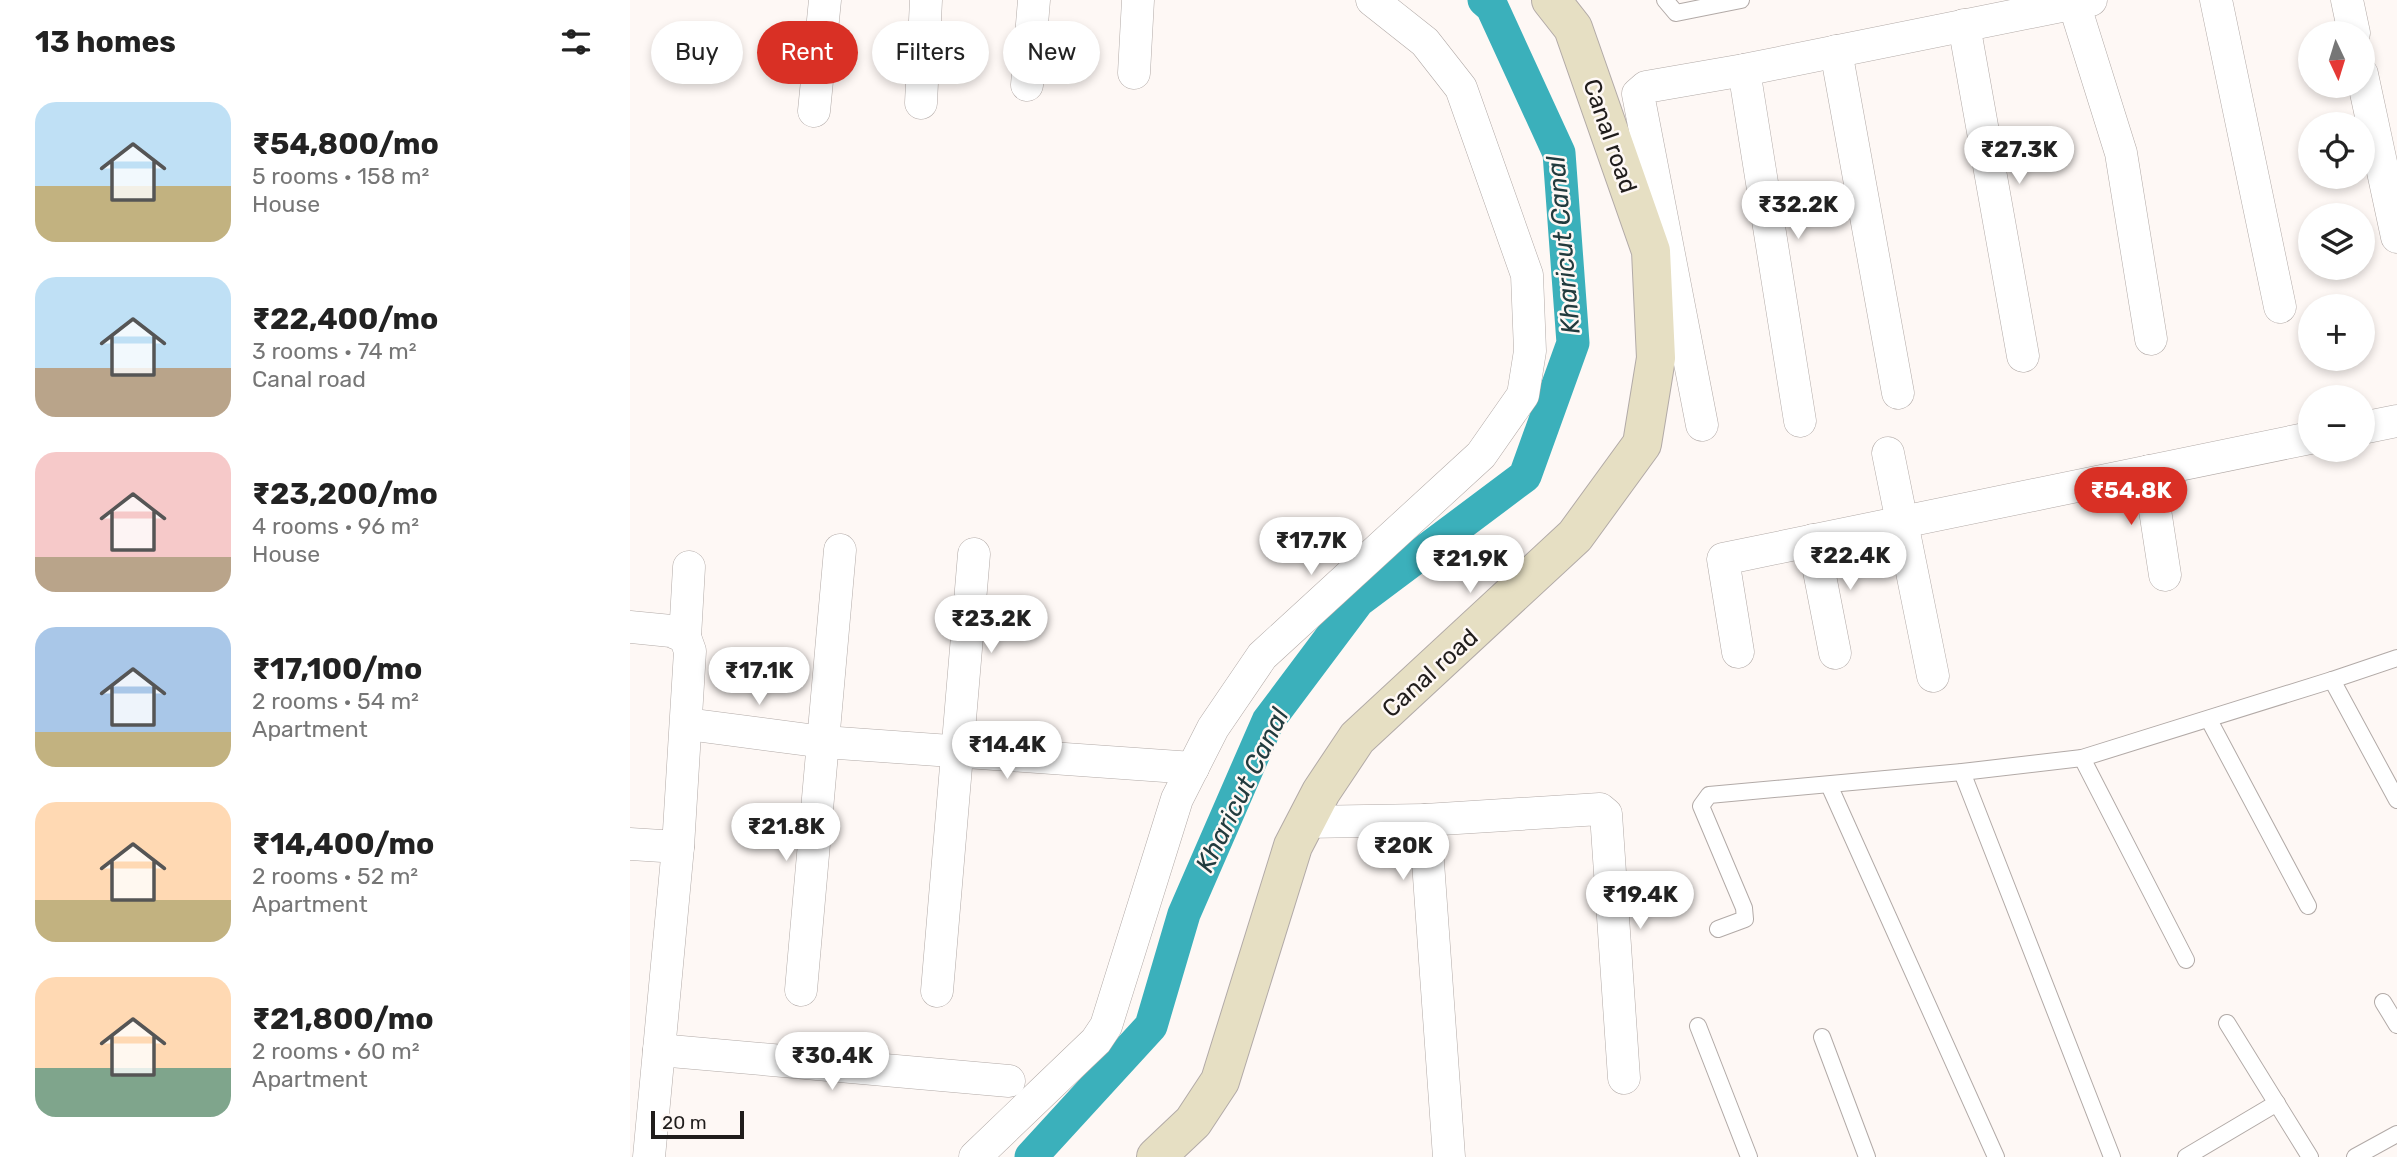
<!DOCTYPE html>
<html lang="en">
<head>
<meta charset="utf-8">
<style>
	:root { --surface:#fff; --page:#f2f2f2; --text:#222; --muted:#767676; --accent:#d93025 }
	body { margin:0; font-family:Rubik,sans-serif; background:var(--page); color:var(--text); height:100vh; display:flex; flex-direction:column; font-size:26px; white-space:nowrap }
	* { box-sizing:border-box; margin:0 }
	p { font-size:23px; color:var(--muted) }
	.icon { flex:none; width:38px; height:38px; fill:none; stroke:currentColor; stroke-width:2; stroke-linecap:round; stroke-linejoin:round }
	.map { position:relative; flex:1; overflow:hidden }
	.sheet { display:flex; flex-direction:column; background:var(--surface); width:630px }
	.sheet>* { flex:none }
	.guide { position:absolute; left:21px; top:21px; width:665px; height:63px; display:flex; gap:14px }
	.needle { width:46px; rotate:176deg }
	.controls { position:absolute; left:1668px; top:21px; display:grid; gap:14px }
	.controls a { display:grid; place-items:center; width:77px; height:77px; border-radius:50%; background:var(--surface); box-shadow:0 4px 10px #0003; font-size:35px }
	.scale { position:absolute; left:21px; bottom:18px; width:93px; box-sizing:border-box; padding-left:7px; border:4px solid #201d1c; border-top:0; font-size:19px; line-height:24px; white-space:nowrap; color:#201d1c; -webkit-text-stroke:5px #fef8f5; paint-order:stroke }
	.price { position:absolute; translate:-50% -60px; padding:0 16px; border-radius:24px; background:#fff; color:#222; font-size:23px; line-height:46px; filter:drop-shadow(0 2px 4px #0008) }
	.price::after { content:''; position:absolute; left:50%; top:42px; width:21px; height:16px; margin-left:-10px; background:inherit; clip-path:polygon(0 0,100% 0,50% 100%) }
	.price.current { background:var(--accent); color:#fff }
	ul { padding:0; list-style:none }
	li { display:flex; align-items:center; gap:21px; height:175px; padding:0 35px }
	li span { display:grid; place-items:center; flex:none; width:196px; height:140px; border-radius:21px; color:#555 }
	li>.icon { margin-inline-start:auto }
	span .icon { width:84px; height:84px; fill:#fffc; stroke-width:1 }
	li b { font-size:30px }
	h2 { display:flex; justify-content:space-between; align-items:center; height:84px; padding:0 35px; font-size:30px }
	.tag { padding:0 24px; border-radius:32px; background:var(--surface); box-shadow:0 4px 10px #0003; font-size:24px; line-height:63px }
	.tag.current { background:var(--accent); color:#fff }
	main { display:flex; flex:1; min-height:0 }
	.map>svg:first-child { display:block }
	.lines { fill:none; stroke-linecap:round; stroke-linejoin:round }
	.canal { stroke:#3bb0bb; stroke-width:33 }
	.lane-casing { stroke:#b2aaa7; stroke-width:18 }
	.street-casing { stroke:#b2aaa7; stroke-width:33 }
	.secondary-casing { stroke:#b2aaa7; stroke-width:40 }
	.lane { stroke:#fff; stroke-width:16 }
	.street { stroke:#fff; stroke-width:32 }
	.secondary { stroke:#e6dfc3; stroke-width:38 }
	.labels { text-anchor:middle; stroke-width:5; stroke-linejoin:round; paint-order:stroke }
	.street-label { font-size:24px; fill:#201d1c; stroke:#fef8f5 }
	.water-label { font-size:26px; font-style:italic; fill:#223b3e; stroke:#fef8f5 }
</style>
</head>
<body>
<main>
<section class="sheet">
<h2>13 homes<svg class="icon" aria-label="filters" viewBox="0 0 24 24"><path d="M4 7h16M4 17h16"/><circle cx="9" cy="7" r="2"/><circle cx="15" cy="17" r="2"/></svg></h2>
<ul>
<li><span style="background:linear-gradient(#bfe0f5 60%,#c2b280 0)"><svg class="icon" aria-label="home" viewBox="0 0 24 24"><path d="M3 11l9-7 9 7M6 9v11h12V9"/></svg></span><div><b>₹54,800/mo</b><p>5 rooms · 158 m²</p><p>House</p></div></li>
<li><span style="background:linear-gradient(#bfe0f5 65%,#b9a48a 0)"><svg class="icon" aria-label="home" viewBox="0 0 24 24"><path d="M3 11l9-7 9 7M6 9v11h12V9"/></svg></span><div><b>₹22,400/mo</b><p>3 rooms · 74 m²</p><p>Canal road</p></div></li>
<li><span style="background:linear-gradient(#f6c9c9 75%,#b9a48a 0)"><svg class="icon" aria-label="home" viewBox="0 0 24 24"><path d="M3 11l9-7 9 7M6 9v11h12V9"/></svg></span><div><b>₹23,200/mo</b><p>4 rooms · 96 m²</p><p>House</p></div></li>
<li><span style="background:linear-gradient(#a9c7e8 75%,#c2b280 0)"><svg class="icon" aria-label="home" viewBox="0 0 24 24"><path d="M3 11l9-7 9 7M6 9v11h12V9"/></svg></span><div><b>₹17,100/mo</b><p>2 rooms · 54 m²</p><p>Apartment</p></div></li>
<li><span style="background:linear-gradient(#ffd9b3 70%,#c2b280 0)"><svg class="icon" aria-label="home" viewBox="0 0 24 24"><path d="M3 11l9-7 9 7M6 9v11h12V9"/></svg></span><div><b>₹14,400/mo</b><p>2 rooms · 52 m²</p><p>Apartment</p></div></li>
<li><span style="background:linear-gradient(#ffd9b3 65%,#7fa58c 0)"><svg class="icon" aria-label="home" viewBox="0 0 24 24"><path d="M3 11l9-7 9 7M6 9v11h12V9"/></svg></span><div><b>₹21,800/mo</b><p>2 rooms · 60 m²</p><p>Apartment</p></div></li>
</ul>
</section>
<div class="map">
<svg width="1767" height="1157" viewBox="0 0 1767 1157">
	<rect width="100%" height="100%" fill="#fef8f5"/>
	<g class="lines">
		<path class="canal" d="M401,1157l120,-131 33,-112 84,-193 90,-120 167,-125 48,-133 -14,-190 -67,-146 -8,-7"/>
		<g class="lane-casing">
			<g id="lane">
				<path d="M1035,0l11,13 65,-13"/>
				<path d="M1767,658l-65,22 65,120"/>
				<path d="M1579,720l99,186"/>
				<path d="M1452,758l104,202"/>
				<path d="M1332,772l150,385"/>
				<path d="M1199,785l167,372"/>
				<path d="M1088,929l27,-10 -1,-11 -43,-102 8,-11 253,-23 120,-14 250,-78"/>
				<path d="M1753,1002l14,23"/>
				<path d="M1597,1023l83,134"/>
				<path d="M1068,1026l51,131"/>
				<path d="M1192,1037l45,120"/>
				<path d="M1556,1157l91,-54"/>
				<path d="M1725,1157l42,-23"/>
			</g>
		</g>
		<g class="street-casing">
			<g id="street">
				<path d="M1443,0l48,153 30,186"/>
				<path d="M1586,0l64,307"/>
				<path d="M1717,0l7,33"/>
				<path d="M1334,25l59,331"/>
				<path d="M1206,51l62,342"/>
				<path d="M1114,70l56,351"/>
				<path d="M504,73l4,-73"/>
				<path d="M1732,74l35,163"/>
				<path d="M397,85l7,-85"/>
				<path d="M291,103l5,-103"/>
				<path d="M184,111l11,-111"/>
				<path d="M1072,425l-64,-331 8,-7 98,-17 347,-70"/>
				<path d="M1732,428l35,-7"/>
				<path d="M1258,453l45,223"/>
				<path d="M1519,471l16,104"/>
				<path d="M1183,540l22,113"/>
				<path d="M0,627l41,4 14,6 5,14 -12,196 -29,310"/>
				<path d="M55,637l4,-70"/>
				<path d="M1108,652l-15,-93 587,-121"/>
				<path d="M57,724l137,18 369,26"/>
				<path d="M675,822l120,-2"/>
				<path d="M0,844l48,3"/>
				<path d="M171,990l39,-440"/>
				<path d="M307,991l37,-437"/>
				<path d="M29,1050l350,31"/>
				<path d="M345,1157l121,-116 10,-15 71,-227 36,-71 49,-72 219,-201 42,-60 7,-44 -3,-76 -66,-187 -36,-46 -53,-42"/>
				<path d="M819,1157l-24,-337 175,-11 6,5 18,264"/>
			</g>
		</g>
		<g class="secondary-casing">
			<path id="secondary" d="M526,1157l37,-35 27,-41 73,-235 28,-54 36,-54 218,-202 67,-92 14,-86 -5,-107 -78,-223 -22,-28"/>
		</g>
		<use href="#lane" class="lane"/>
		<use href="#street" class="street"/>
		<use href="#secondary" class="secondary"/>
	</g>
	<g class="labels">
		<g class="street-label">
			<text transform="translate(980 136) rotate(71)" y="8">Canal road</text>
			<text transform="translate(800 673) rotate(-42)" y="8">Canal road</text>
		</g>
		<g class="water-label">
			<text transform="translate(933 245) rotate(-95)" y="9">Kharicut Canal</text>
			<text transform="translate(612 790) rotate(-64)" y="9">Kharicut Canal</text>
		</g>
	</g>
</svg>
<div class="controls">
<a><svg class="needle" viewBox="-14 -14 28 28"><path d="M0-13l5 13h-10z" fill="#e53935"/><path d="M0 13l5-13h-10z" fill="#767676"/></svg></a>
<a><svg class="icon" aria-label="locate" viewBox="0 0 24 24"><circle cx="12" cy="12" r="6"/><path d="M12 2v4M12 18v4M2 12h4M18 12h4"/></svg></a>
<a><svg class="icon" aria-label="layers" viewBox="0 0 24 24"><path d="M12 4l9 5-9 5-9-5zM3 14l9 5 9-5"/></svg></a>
<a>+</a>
<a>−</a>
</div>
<div class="scale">20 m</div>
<b class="price" style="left:1389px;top:186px">₹27.3K</b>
<b class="price" style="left:1168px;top:241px">₹32.2K</b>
<b class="price current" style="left:1501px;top:527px">₹54.8K</b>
<b class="price" style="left:681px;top:577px">₹17.7K</b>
<b class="price" style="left:1220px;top:592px">₹22.4K</b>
<b class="price" style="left:840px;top:595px">₹21.9K</b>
<b class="price" style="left:361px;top:655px">₹23.2K</b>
<b class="price" style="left:129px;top:707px">₹17.1K</b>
<b class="price" style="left:377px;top:781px">₹14.4K</b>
<b class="price" style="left:156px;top:863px">₹21.8K</b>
<b class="price" style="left:773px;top:882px">₹20K</b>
<b class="price" style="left:1010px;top:931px">₹19.4K</b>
<b class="price" style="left:202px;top:1092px">₹30.4K</b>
<div class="guide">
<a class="tag">Buy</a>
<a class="tag current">Rent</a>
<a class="tag">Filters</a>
<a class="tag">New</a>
</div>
</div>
</main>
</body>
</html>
